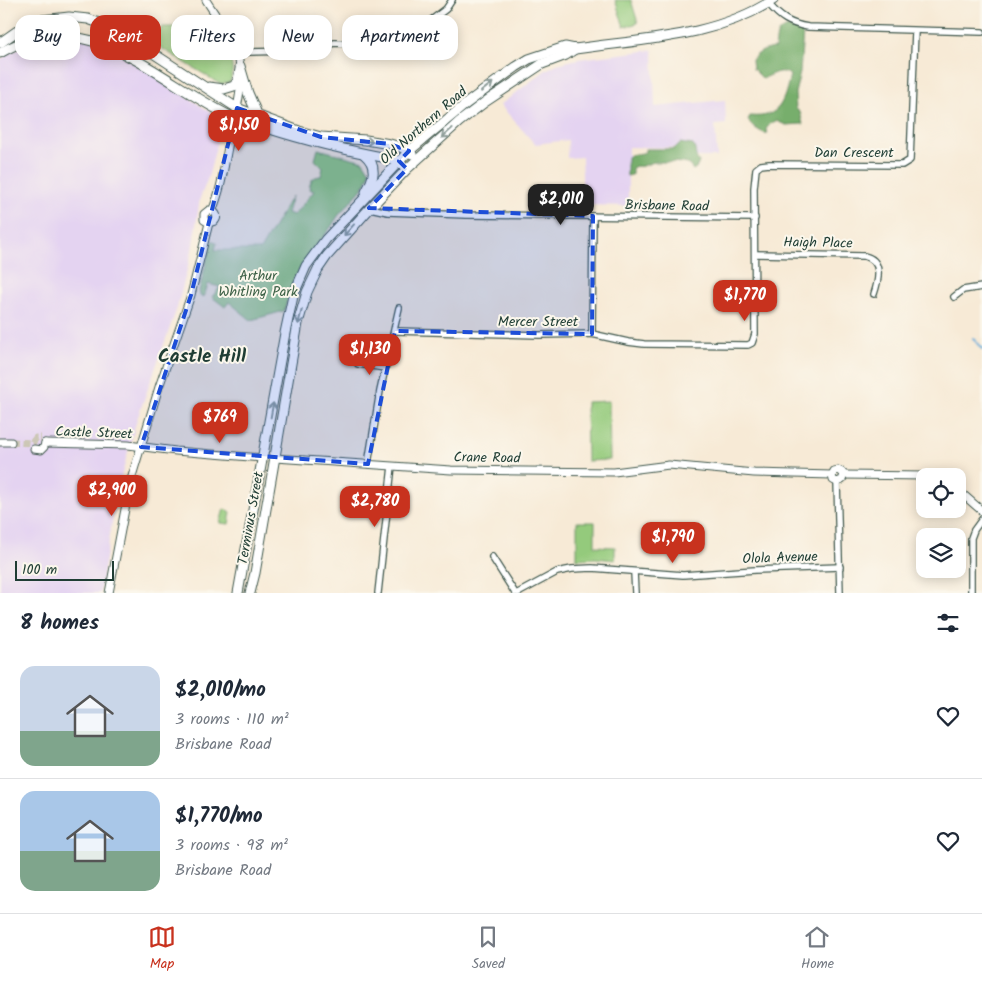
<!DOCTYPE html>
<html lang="en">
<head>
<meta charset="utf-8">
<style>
	:root { --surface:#fff; --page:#f6f6f7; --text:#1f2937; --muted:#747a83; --line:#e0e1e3; --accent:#c8321e }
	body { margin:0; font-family:Kalam,sans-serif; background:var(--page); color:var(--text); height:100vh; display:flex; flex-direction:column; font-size:19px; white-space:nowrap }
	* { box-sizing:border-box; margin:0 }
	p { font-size:16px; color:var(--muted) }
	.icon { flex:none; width:28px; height:28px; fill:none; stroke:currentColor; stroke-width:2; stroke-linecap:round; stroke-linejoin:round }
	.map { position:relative; height:593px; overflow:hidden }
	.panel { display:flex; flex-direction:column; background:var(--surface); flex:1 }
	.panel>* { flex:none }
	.guide { position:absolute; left:15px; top:15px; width:500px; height:45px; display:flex; gap:10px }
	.tools { position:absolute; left:916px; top:468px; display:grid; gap:10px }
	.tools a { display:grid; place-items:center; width:50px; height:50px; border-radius:10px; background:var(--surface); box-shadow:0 2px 12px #0003; font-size:25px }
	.scale { position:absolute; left:15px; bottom:12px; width:99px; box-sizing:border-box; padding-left:5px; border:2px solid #1f3d34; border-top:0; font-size:14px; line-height:18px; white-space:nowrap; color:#1f3d34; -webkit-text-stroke:4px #fbf7ec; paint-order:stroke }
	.price { position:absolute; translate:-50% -42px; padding:0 11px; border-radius:10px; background:var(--accent); color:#fff; font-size:16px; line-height:32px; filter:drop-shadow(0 1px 2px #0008) }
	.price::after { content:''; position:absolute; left:50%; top:30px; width:15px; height:11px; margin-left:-8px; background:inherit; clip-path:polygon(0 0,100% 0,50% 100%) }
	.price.selected { background:#222; color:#fff }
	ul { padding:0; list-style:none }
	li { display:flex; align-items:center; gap:15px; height:125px; padding:0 20px }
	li+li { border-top:1px solid var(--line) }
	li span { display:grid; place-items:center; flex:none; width:140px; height:100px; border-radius:15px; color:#555 }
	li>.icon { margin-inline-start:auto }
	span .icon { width:60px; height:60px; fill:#fffc; stroke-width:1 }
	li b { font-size:21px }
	h2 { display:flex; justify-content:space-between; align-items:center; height:60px; padding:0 20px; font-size:21px }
	.chip { padding:0 18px; border-radius:15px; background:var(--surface); box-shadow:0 2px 12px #0003; font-size:18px; line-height:45px }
	.chip.selected { background:var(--accent); color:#fff }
	.dock { display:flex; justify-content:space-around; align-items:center; height:70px; border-top:1px solid var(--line); background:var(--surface); font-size:14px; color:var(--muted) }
	.dock a { display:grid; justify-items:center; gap:2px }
	.dock .selected { color:var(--accent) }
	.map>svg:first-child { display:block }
	.built { fill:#e4d3f1 }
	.green { fill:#94ca7c; stroke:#5a8458 }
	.forest { fill:#77ae6c; stroke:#4b7650 }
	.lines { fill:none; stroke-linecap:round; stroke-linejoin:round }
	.stream { stroke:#64addb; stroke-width:2 }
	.tertiary-tunnel { stroke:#ccc7b6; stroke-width:7; stroke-dasharray:7 3.5; stroke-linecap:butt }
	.minor-casing { stroke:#3f574c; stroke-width:8 }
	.tertiary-casing { stroke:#3f574c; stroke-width:9 }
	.primary-casing { stroke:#3f574c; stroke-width:11 }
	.minor { stroke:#fff; stroke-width:5.5 }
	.tertiary { stroke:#fff; stroke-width:7 }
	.primary { stroke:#fff; stroke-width:9 }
	.oneway { stroke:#8f9e9a }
	.marked { fill:#1d4ed8; fill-opacity:0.2; stroke:#1d4ed8; stroke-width:4; stroke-dasharray:10 6; stroke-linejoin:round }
	.labels { text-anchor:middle; stroke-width:4; stroke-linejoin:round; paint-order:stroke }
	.street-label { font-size:14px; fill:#1f3d34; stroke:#fbf7ec }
	.park-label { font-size:14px; fill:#3c6046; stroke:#fbf7ec }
	.district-label { font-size:19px; font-weight:bold; fill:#1f3d34; stroke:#fbf7ec }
</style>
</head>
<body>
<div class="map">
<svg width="982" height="593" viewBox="0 0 982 593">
	<rect width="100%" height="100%" fill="#fbf7ec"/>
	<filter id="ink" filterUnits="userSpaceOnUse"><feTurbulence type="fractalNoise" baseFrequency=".02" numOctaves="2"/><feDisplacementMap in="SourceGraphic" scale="10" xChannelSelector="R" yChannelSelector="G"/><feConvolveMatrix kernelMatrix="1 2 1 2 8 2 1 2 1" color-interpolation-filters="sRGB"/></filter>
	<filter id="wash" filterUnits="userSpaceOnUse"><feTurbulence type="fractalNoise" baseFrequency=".0096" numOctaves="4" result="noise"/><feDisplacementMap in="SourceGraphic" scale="20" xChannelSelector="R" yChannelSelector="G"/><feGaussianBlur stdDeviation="1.12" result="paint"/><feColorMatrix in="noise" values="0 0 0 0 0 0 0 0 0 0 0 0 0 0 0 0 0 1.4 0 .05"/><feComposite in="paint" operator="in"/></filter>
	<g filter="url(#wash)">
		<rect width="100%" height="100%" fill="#f7ead6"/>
		<g class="built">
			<path d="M65,33l17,1 17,5 16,9 104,70 2,9 -13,51 -8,20 -8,53 -15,57 -40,111 -19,69 -18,105h-100v-532l10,-10z"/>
			<path d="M653,50l2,57 70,-7 1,24 -11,1 2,32h-24l-1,-9 -64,-1v59l-46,-1v-48l-15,1 1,-18 -33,4 -35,-39 46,-35 11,-6 21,-5z"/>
		</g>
		<g class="green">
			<path d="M615,0h16l7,23 -14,4z"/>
			<path d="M162,27h49c12,16 27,34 19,55l-10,2 -67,-41z"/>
			<path d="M318,149l45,12 7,11 -4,11 -5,7 -23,26 -7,11 -26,33 -11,20 -10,31 -33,9 -22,-18 -4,5 -13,-10 8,-10 -12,-3 -4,13 -4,-1 -1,-5 13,-51 5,3 -2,7h45l32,-54 -5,17 7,2 20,-24 -5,-2c2,-8 2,-12 12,-13l2,-8 -8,-8z"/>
			<path d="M609,401l1,59 -23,1 -1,-59z"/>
			<path d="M224,509l7,3 -2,12 -9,-1z"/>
			<path d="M577,522h18v24l20,1v13l-20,-2 -18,1z"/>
		</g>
		<g class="forest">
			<path d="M788,27l15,5 -3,41 -5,20 1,16 4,3 3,12 -17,1 -10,-4 -5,2 -5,6 1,5c-7,-2 -16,-8 -19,-14l2,-4c31,3 34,-16 40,-41 -9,-7 -18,-1 -27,4l-10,-10 -1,-9c6,-8 13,-11 23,-12 2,-12 0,-17 13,-21z"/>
			<path d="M680,143l13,2c4,6 1,11 6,17l-2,5 -4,3c-2,-2 -3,-5 -6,-6 -3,-2 -27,-2 -32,-2 -7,1 -12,6 -19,4l-4,2v7l-5,1v-19c5,-4 11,-2 18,-5v-3h29z"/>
		</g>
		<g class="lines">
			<path class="stream" d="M973,338l9,11"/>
		</g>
	</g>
	<g filter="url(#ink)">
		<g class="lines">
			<g class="tertiary-tunnel">
				<path d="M11,442l21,1"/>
				<path d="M32,443l4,-5h5"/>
			</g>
			<g class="minor-casing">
				<g id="minor">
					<path d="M768,3c12,15 22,21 40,24l174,5"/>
					<path d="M238,54l10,-2 46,-1 41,-8 42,1 27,-3 42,-32 6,-9"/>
					<path d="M370,208l18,4 78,3 289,3"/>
					<path d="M755,254l109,2c19,4 15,23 10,38"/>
					<path d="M954,297l9,-7 19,-3"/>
					<path d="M395,331l144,4 53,-1 36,8 16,2 104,1 4,-2 3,-9 -1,-146 2,-19 5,-4 8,-1 133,1 8,-5 5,-129"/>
					<path d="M592,334l1,-118"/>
					<path d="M358,364l27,4"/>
					<path d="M368,464l12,-73 19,-83"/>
					<path d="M837,482l3,111"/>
					<path d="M492,557l23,36"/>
					<path d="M634,572l1,21"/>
					<path d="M378,593l14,-127"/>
					<path d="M518,593l39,-21 15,-3 20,-1 91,7 72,-5 85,-3"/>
					<path d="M971,593v-55l3,-8 8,-11"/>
				</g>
			</g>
			<g class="tertiary-casing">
				<g id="tertiary">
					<path d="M206,0c11,18 26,36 32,56 8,29 -4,63 -10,91 -4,21 -7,44 -16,64"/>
					<path d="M209,223l-5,-3v-6l5,-4 3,1"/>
					<path d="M209,223l6,-2c3,-4 2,-8 -3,-10"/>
					<path d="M0,442h11"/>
					<path d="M45,443l83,2 48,6 87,7"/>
					<path d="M34,449l7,1 3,-3 1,-4"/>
					<path d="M275,458l176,12 163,2 55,-7 85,8 78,2"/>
					<path d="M832,475l1,5 4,2 5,-2 2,-5"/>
					<path d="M832,475l2,-4 4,-1 4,2 2,3"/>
					<path d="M844,475l81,1"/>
					<path d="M958,490l24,21"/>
					<path d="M109,593l21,-110 29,-96 32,-92 18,-72"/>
				</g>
			</g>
			<g class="primary-casing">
				<g id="primary">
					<path d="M0,43l20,-14 22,-9 27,-3 19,2 28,10 121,79 62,23 22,6 45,3 24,4 13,4 9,6"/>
					<path d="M0,53c87,-53 159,30 234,65 11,5 24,8 36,11 40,13 80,22 122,30l7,2 3,4"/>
					<path d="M240,66l8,27 10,23"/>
					<path d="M209,87l15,2 10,-3 4,-6 2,-11"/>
					<path d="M364,154c14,12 10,24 2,38"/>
					<path d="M238,593l47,-260 8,-37 13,-30 20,-27 83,-88 58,-48 49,-36 13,-8 36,-12 10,2c67,-10 139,-11 198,-49"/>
					<path d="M250,593l5,-20 43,-250 9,-31 11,-23 9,-13 43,-48 37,-39 52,-47 26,-20 57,-38 24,-9 9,-6"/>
				</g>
			</g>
			<use href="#minor" class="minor"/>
			<use href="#tertiary" class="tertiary"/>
			<use href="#primary" class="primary"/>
		</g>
		<defs><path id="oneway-shaft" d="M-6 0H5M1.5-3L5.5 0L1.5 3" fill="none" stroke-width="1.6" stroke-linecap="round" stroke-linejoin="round" transform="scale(1.25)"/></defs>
		<g class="oneway">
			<use href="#oneway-shaft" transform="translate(487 87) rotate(-38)"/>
			<use href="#oneway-shaft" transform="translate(447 133) rotate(138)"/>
			<use href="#oneway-shaft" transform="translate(366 141) rotate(5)"/>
			<use href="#oneway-shaft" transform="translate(349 230) rotate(132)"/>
			<use href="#oneway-shaft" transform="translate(300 317) rotate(104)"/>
			<use href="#oneway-shaft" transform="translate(272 410) rotate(-80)"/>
		</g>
	</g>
	<path class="marked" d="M237,108l84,29 69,7 19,7 -10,10 8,8 -38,39 224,8 -1,118 -197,-3 -27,133 -227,-17 50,-152z"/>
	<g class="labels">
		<g class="street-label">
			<text transform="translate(423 125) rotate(-41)" y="5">Old Northern Road</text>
			<text x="854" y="157">Dan Crescent</text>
			<text transform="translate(667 205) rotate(1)" y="5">Brisbane Road</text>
			<text transform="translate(818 242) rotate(1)" y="5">Haigh Place</text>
			<text x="538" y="326">Mercer Street</text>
			<text transform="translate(94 432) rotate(2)" y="5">Castle Street</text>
			<text transform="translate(487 457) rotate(1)" y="5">Crane Road</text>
			<text transform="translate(250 518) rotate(-80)" y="5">Terminus Street</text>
			<text transform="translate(780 557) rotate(-2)" y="5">Olola Avenue</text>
		</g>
		<g class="park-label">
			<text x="258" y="280">Arthur<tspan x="258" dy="16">Whitling Park</tspan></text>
		</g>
		<g class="district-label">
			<text x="202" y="362">Castle Hill</text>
		</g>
	</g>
</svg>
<div class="tools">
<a><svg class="icon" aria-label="locate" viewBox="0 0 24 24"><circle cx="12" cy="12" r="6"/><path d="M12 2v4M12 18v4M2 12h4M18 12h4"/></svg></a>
<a><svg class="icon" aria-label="layers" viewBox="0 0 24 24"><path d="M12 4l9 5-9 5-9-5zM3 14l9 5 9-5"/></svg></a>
</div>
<div class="scale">100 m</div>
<b class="price" style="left:239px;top:152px">$1,150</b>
<b class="price selected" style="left:561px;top:226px">$2,010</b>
<b class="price" style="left:745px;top:322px">$1,770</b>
<b class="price" style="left:370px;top:376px">$1,130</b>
<b class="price" style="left:220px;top:444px">$769</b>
<b class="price" style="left:112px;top:517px">$2,900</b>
<b class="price" style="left:375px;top:528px">$2,780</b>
<b class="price" style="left:673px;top:564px">$1,790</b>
<div class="guide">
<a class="chip">Buy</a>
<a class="chip selected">Rent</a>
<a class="chip">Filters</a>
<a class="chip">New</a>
<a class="chip">Apartment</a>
</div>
</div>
<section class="panel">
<h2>8 homes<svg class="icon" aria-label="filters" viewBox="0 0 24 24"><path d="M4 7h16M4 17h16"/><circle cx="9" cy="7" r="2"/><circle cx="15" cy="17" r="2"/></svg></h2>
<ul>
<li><span style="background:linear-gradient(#c9d6e8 65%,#7fa58c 0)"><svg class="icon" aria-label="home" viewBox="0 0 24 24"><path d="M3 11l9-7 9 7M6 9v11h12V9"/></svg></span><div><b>$2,010/mo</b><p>3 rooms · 110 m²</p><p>Brisbane Road</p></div><svg class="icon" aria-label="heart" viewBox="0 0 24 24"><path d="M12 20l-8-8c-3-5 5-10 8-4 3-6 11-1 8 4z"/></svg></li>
<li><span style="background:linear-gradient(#a9c7e8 60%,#7fa58c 0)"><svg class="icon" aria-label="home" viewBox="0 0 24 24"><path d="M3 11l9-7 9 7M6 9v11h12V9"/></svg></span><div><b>$1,770/mo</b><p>3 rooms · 98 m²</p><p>Brisbane Road</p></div><svg class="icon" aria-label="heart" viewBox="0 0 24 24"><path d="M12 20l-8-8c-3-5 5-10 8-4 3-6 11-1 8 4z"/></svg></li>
</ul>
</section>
<nav class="dock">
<a class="selected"><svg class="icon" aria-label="map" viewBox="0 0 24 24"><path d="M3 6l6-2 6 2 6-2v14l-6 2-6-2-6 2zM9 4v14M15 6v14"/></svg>Map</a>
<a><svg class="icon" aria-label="saved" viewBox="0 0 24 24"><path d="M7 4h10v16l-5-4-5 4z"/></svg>Saved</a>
<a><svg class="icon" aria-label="home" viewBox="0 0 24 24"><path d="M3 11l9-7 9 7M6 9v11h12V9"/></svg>Home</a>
</nav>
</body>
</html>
